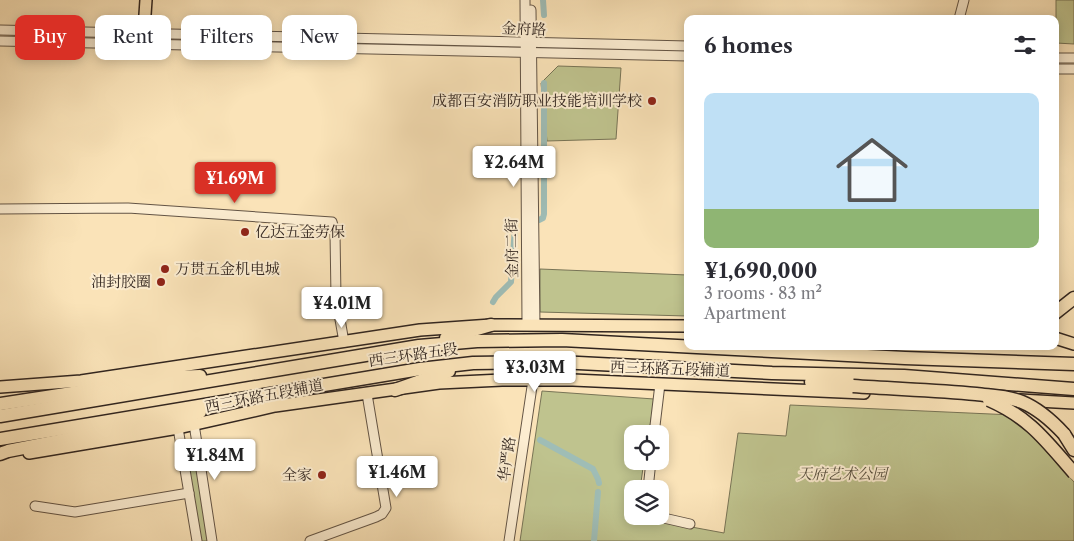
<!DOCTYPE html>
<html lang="en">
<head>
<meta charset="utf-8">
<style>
	:root { --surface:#fff; --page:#f2f2f3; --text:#2b2b33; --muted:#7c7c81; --line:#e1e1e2; --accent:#d93025 }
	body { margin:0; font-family:"Libre Caslon Text","Noto Serif SC",serif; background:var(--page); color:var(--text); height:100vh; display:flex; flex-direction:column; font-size:19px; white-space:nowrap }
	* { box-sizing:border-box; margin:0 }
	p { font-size:16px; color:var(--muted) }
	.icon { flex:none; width:28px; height:28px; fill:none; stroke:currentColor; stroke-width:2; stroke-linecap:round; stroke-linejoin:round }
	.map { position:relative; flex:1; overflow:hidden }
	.sheet { position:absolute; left:684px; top:15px; width:375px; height:335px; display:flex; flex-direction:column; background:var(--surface); border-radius:10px; box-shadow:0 2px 12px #0003 }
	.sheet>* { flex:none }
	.hud { position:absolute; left:15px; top:15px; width:475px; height:45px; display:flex; gap:10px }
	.buttons { position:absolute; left:624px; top:425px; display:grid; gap:10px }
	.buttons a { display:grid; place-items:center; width:45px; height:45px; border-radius:10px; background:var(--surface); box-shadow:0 2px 12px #0003; font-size:25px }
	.price { position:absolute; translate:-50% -42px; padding:0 11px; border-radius:5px; background:#fff; color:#222; font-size:16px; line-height:32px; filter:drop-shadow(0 1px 2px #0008) }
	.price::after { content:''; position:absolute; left:50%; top:30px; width:15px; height:11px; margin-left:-8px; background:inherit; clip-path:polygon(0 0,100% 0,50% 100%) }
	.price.current { background:var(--accent); color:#fff }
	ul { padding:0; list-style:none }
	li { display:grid; align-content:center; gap:10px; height:265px; padding:0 20px }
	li+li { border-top:1px solid var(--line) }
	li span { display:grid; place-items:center; height:155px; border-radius:10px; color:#555 }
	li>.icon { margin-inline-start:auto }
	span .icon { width:90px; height:90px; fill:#fffc; stroke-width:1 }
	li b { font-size:21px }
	h2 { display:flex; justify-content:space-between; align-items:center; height:60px; padding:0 20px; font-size:21px }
	.pill { padding:0 18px; border-radius:10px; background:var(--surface); box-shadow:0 2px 12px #0003; font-size:18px; line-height:45px }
	.pill.current { background:var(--accent); color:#fff }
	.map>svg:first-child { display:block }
	.green { fill:#bfc38e; stroke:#787456 }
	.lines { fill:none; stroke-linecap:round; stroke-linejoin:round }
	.canal { stroke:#9fbdb6; stroke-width:6 }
	.minor-casing { stroke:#635445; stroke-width:11 }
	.major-casing { stroke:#31251f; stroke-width:14 }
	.highway-casing { stroke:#31251f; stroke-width:15 }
	.minor { stroke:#fcedd1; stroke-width:9 }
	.major { stroke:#fae3b8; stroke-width:11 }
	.highway { stroke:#fae3b8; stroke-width:12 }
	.highway-bridge-casing { stroke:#31251f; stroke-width:15; stroke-linecap:butt }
	.highway-bridge { stroke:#fae3b8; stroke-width:12 }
	.poi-dot { fill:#8f2418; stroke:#fcedd1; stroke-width:2 }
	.labels { text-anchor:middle; stroke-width:4; stroke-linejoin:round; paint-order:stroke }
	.street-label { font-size:15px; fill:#31251f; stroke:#fcedd1 }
	.poi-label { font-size:15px; fill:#31251f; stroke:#fcedd1; text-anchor:end }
	.park-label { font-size:15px; font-style:italic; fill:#544c3b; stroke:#fcedd1 }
</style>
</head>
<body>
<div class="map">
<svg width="1074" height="541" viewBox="0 0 1074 541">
	<rect width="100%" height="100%" fill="#fae3b8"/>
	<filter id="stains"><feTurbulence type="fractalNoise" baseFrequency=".004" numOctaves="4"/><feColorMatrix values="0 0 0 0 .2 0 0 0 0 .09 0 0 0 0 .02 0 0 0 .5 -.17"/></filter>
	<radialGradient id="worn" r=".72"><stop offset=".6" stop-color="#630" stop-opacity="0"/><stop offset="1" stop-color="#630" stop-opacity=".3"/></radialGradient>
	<g class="green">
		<path d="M1056,0h18v44l-18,-1z"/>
		<path d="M558,66l63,2 -5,71 -69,2 -6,-58z"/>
		<path d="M540,269l147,6v41l-147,-4z"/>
		<path d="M542,391l112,8 -5,35h-17v27h12l-4,28h-8v27l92,17 14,-100 48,3 4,-31 223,10 61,67v59h-554z"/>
		<path d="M192,441l16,100h-8l-16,-99z"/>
	</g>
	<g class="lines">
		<g class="canal">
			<path d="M543,0l1,15"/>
			<path d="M539,220l4,-2 1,-4v-131"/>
			<path d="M493,302l3,-5 15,-15 4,-55"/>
			<path d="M540,440l53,29 5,10 1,4"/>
			<path d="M594,541l4,-49"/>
		</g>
		<g class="minor-casing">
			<g id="minor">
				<path d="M525,0l2,325"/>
				<path d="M531,10l4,315"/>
				<path d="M959,19l5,-19"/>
				<path d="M0,30l688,16"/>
				<path d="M0,41l688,15"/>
				<path d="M1055,58h19"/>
				<path d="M1055,69h19"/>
				<path d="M0,209l128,-1 204,14 3,11 1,64 8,45"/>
				<path d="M194,424l18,117"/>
				<path d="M178,428l19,113"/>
				<path d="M654,434l6,-50"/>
				<path d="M648,489l3,-28"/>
				<path d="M35,506l40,6 114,-19"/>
				<path d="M655,516l35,8"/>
				<path d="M310,541l66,-24 6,-3 4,-6 -19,-114"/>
				<path d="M509,541l24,-161"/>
			</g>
		</g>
		<g class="major-casing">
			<g id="major">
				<path d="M143,44l3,-44"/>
				<path d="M1055,338l19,6"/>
				<path d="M0,387l81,-6 339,-51 71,-5 197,1"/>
				<path d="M1020,400l54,3"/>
				<path d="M29,453l149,-25 97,-22 164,-23 63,-3h71l291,13"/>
			</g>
		</g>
		<g class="highway-casing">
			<g id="highway">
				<path d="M1055,313l19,-15"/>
				<path d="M446,338l45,-13"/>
				<path d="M811,382l42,4"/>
				<path d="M395,390l54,-19"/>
				<path d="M0,404l176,-27 24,-1"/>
				<path d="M0,416l419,-70 58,-5 85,-1 343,18 169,6"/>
				<path d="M1064,434l10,16"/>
				<path d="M0,439l420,-70 53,-6 86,-1 213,11 132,3 170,13"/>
				<path d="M0,454l8,-3 173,-34 19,-5"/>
			</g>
		</g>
		<use href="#minor" class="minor"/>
		<use href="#major" class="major"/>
		<use href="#highway" class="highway"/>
		<g class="highway-bridge-casing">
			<g id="highway-bridge">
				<path d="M853,386c41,3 82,4 123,8 15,2 32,2 46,8 17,7 30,19 42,32"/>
				<path d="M989,400c41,18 57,41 85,73"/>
			</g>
		</g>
		<use href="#highway-bridge" class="highway-bridge"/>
	</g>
	<g class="poi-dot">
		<circle cx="652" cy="101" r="5"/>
		<circle cx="245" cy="232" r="5"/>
		<circle cx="165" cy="269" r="5"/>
		<circle cx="161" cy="282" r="5"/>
		<circle cx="322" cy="475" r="5"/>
	</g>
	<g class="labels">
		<g class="street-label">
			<text transform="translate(524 29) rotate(2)" y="5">金府路</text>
			<text transform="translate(512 248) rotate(-91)" y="5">金府二街</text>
			<text transform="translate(413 355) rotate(-8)" y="5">西三环路五段</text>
			<text transform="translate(670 369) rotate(2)" y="5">西三环路五段辅道</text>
			<text transform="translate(264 396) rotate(-11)" y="5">西三环路五段辅道</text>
			<text transform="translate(507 459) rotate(-82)" y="5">华严路</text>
		</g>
		<g class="poi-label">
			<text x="642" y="106">成都百安消防职业技能培训学校</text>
			<text x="255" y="237" text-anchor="start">亿达五金劳保</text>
			<text x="175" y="274" text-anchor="start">万贯五金机电城</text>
			<text x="151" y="287">油封胶圈</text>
			<text x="312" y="480">全家</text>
		</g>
		<g class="park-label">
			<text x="842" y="479">天府艺术公园</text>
		</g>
	</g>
	<rect width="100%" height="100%" filter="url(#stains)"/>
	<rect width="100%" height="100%" fill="url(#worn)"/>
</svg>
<div class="buttons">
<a><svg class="icon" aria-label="locate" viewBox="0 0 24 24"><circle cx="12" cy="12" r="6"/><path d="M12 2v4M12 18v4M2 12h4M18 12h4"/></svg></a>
<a><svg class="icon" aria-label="layers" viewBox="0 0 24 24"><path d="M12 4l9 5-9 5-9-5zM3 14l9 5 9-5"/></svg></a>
</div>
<b class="price" style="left:514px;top:188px">¥2.64M</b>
<b class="price current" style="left:235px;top:204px">¥1.69M</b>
<b class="price" style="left:342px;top:329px">¥4.01M</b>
<b class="price" style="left:535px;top:393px">¥3.03M</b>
<b class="price" style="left:215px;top:481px">¥1.84M</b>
<b class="price" style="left:397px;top:498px">¥1.46M</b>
<div class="hud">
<a class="pill current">Buy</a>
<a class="pill">Rent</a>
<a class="pill">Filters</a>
<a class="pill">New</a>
</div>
<section class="sheet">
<h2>6 homes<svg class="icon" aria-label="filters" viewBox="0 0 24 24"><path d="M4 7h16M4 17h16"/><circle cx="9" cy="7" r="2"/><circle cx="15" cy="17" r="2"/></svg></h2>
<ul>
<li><span style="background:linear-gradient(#bfe0f5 75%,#8fb573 0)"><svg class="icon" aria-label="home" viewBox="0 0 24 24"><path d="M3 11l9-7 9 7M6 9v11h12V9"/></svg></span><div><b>¥1,690,000</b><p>3 rooms · 83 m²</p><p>Apartment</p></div></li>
</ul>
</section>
</div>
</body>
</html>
